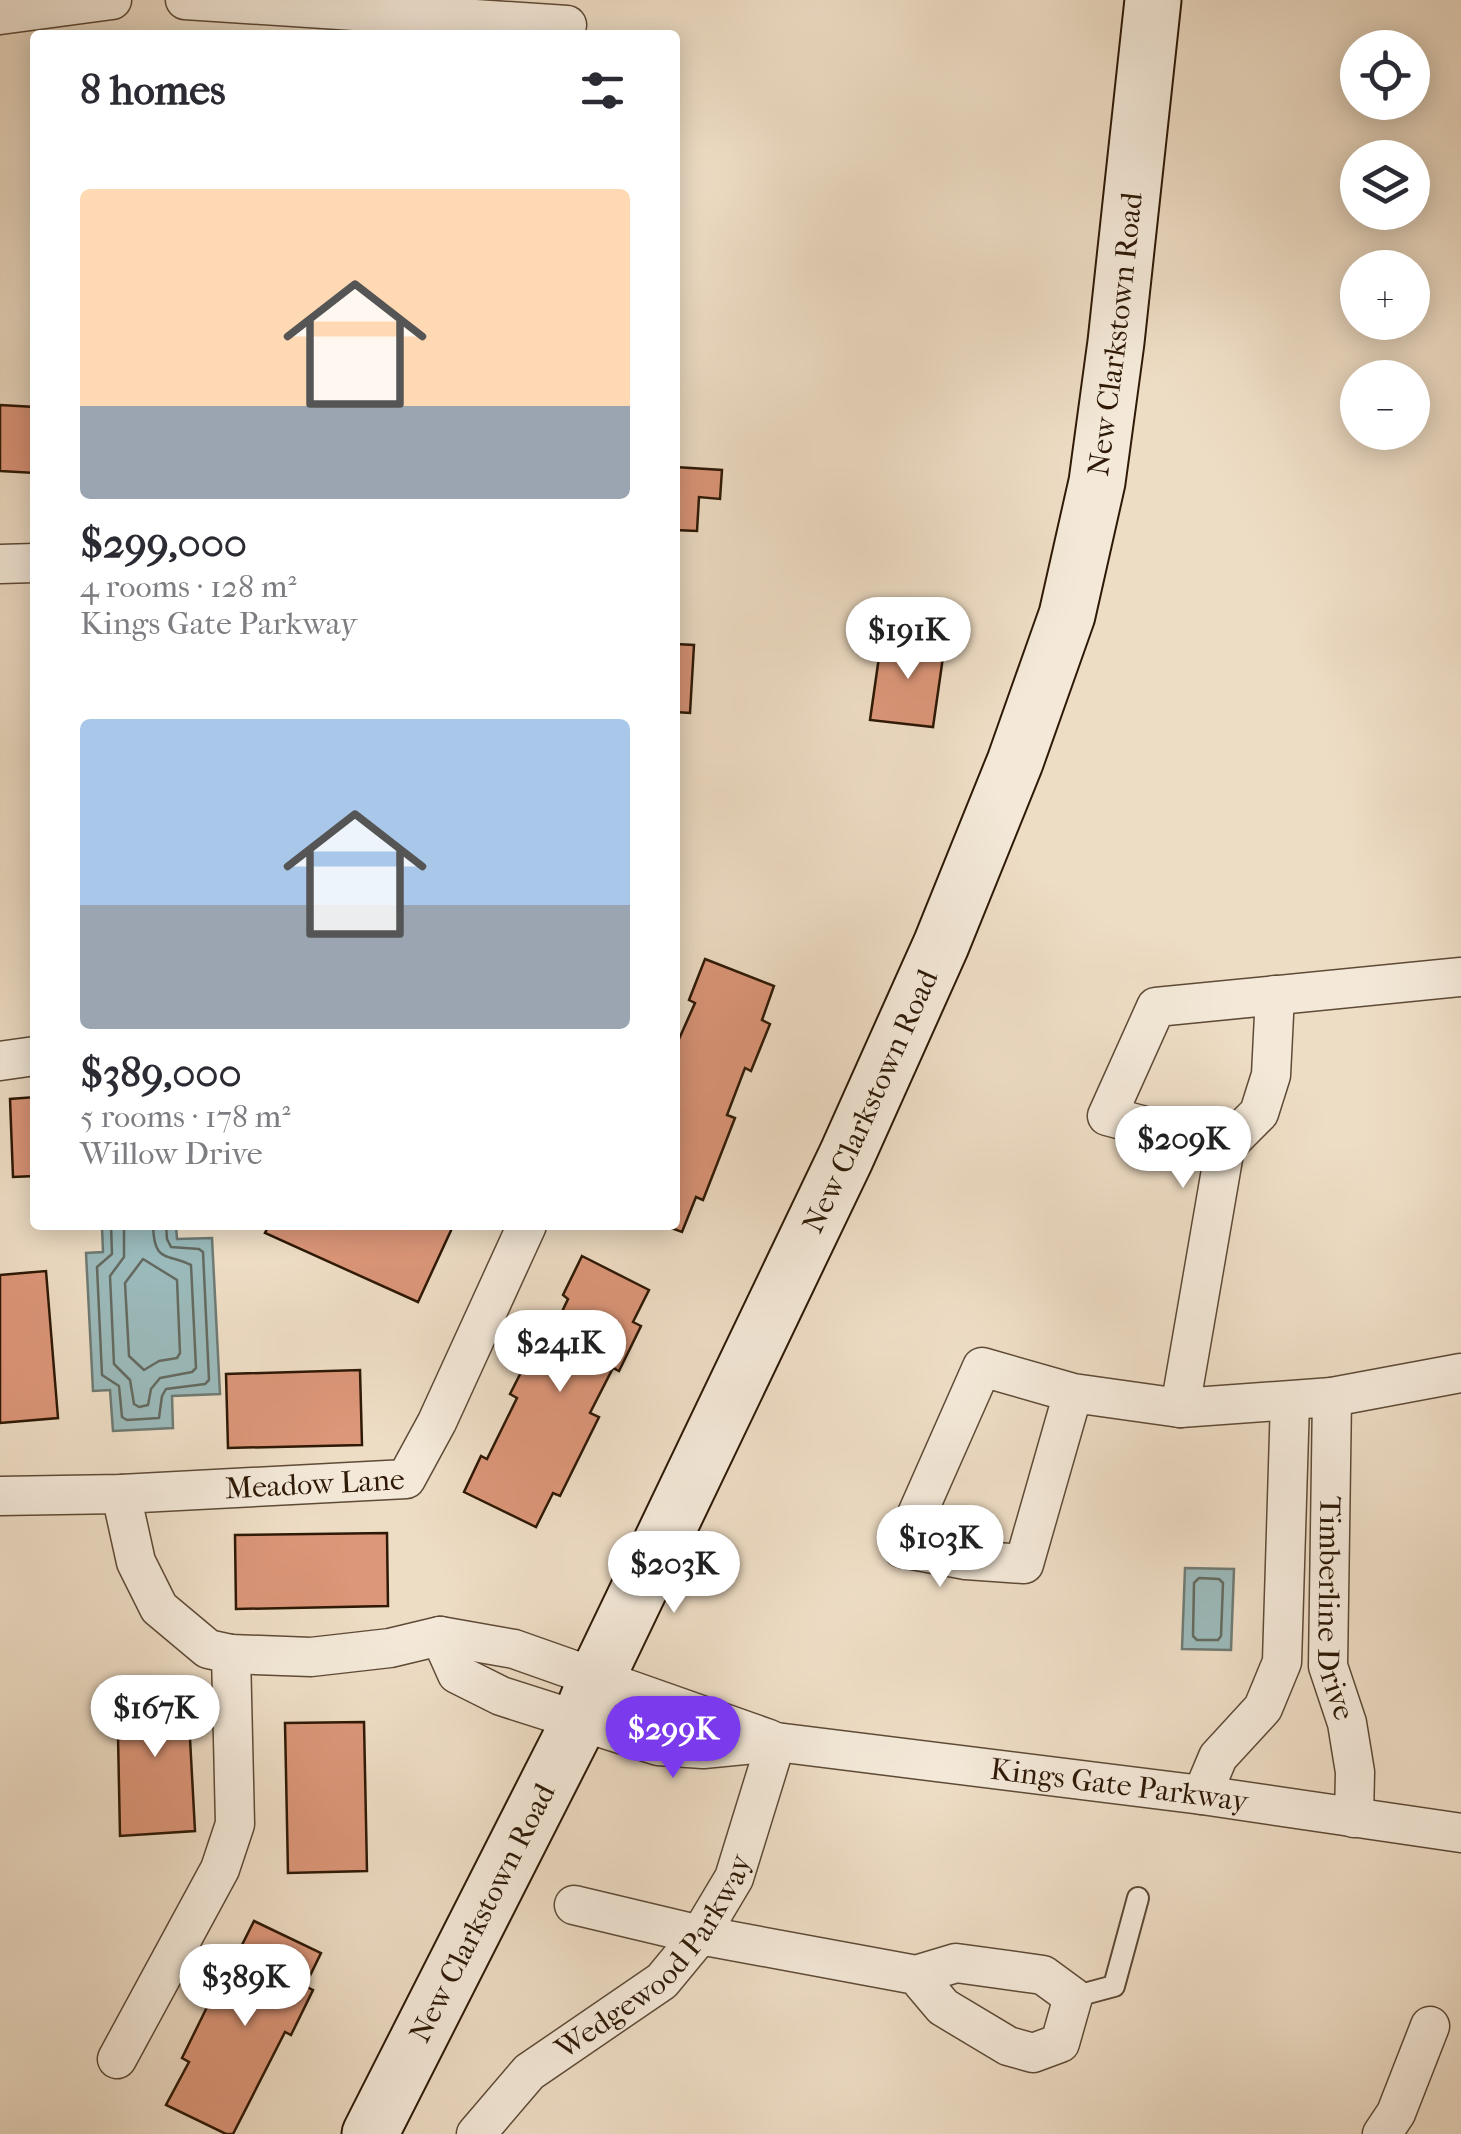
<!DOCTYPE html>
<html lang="en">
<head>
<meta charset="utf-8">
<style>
	:root { --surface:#fff; --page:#f7f7f7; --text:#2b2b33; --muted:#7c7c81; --accent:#7c3aed }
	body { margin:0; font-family:"IM FELL French Canon",serif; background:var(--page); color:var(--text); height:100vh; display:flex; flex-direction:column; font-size:38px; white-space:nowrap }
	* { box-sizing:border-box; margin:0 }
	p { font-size:32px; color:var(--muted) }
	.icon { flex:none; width:55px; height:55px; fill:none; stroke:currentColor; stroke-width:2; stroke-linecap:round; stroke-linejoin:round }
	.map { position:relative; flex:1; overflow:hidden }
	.panel { position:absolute; left:30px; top:30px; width:650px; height:1200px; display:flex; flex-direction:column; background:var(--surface); border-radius:10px; box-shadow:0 5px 25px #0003 }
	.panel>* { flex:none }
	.buttons { position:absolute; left:1340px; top:30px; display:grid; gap:20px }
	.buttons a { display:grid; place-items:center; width:90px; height:90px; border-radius:50%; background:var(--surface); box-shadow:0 5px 25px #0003; font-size:50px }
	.price { position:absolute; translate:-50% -85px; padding:0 22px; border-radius:35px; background:#fff; color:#222; font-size:32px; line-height:65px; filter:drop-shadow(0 2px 5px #0008) }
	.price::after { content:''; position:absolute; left:50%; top:60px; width:30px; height:22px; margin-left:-15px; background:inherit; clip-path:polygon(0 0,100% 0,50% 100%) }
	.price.active { background:var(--accent); color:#fff }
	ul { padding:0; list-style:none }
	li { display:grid; align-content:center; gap:20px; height:530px; padding:0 50px }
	li span { display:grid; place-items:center; height:310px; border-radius:10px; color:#555 }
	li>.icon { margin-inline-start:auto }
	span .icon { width:180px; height:180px; fill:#fffc; stroke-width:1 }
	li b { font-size:42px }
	h2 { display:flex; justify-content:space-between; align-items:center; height:120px; padding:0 50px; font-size:42px }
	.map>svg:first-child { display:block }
	.water { fill:#9bbabb; stroke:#6f7a73; stroke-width:2.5 }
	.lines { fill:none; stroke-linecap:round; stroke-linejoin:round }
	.shore { stroke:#646a60; stroke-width:2.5 }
	.building { fill:#dc9679; stroke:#2e1906; stroke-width:2.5 }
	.lane-casing { stroke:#5e4a36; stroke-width:24 }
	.street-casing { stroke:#5e4a36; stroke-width:41 }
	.secondary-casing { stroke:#2e1906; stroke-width:59 }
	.lane { stroke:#f4e9d9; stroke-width:20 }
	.street { stroke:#f4e9d9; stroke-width:38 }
	.secondary { stroke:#f4e9d9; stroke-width:55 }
	.labels { text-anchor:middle; stroke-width:8; stroke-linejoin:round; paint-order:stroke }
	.street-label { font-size:30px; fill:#2e1906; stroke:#f4e9d9 }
</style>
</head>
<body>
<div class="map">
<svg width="1461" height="2134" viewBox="0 0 1461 2134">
	<rect width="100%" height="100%" fill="#eeddc5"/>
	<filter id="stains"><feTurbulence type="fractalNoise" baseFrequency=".002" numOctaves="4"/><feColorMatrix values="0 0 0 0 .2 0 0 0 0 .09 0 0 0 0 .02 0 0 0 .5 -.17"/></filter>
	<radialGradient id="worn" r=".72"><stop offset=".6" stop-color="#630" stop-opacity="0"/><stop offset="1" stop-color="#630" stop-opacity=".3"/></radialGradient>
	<g class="water">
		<path d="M176,1225l1,14 35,-1 8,156 -48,2 1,32 -60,3 -3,-41 -17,1 -7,-138 17,-1 -1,-25z"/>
		<path d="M1185,1568l49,1 -3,81 -49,-1z"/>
	</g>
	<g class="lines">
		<g class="shore">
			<path d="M111,1225l1,29 -15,13 5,108 17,11 3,31 5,3 32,-2 3,-22 4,-7 39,-5 4,-4 -6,-128 -4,-3 -28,-2 -4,-8 -1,-14"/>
			<path d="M124,1225v32l-14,19 4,88 16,16 4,24 5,3 9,-2 3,-16 9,-11 32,-6 4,-4 -5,-103c-25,-12 -37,-2 -38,-40"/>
			<path d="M143,1259l34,21 3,73 -3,5 -18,3 -15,9 -15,-14 -4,-73z"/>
			<path d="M1199,1578l20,1 4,4 -2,53 -3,4h-21l-4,-4 1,-53z"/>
		</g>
	</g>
	<g class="building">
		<path d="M0,405l35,2v66l-35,-2z"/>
		<path d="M675,467l47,3 -2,29 -21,-2 -2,34 -22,-1z"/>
		<path d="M882,636l63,7 -12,84 -63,-7z"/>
		<path d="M675,644l19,1 -4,68 -15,-1z"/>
		<path d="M705,959l69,27 -12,34 8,4 -19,47 -6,-3 -18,47 8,3 -32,82 -7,-3 -14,35 -19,-7h12v-177l20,-45 -6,-3z"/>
		<path d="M35,1097v79l-22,1 -3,-78z"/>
		<path d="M269,1225h182l2,1 -35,76 -153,-69z"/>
		<path d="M582,1256l67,34 -16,32 8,4 -22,45 -6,-3 -23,45 9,4 -39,79 -7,-3 -17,34 -72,-35 17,-36 6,3 30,-61 -7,-4 28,-55 9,4 21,-44 -5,-4z"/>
		<path d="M46,1271l12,147 -58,5v-148z"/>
		<path d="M360,1370l2,75 -134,3 -2,-74z"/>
		<path d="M387,1533l1,73 -152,3 -1,-74z"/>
		<path d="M187,1683l8,148 -75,5 -3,-150z"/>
		<path d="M364,1722l3,149 -79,2 -3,-150z"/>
		<path d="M254,1921l67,32 -16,33 8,4 -22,45 -6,-3 -52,102h-7l-60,-29 23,-43 -7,-4 27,-55 10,4 21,-44 -5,-4z"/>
	</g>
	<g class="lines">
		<g class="lane-casing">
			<path id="lane" d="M1073,1997l41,-11 24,-88"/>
		</g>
		<g class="street-casing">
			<g id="street">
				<path d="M185,0l382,25"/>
				<path d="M0,15l112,-15"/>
				<path d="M0,564l35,-1"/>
				<path d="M0,1061l35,-5"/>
				<path d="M1225,1147l-118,-31 49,-109 305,-30"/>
				<path d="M1073,1393l-49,171 -58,-4 -64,-12 80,-181 91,26 107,15 152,-11 129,-24"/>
				<path id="s1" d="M1332,1397l-4,269 19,57 8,49 -1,46"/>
				<path d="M1180,1408l45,-261 34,-34 12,-38 4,-80"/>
				<path d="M121,1494l15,68 23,46 49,41 23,5 80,3 79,-9 50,-12 74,13 255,90"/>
				<path id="s2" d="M0,1496l121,-2 285,-15 31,-57 90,-197"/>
				<path id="s3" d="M440,1636l17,38 44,22 157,50 45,3 73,-7 426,53 259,38"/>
				<path d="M1202,1795l16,-38 45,-49 19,-46 8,-261"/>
				<path d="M574,1905l126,30 216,40 27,32 65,39 25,7 27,-10 13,-46 -30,-22 -87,-12 -40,12"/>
				<path d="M117,2059l103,-190 15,-45 -4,-170"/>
				<path id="s4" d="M476,2134l53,-62 133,-91 38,-46 34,-57 42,-136"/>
				<path d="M1382,2134l14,-21 34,-87"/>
			</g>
		</g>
		<g class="secondary-casing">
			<g id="secondary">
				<path id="s5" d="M370,2134l209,-412 18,-45 249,-520 95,-212 74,-183 52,-147 30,-133 19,-140 37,-342"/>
			</g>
		</g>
		<use href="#lane" class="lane"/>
		<use href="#street" class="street"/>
		<use href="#secondary" class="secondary"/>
	</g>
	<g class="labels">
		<g class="street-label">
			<text dy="10" stroke="none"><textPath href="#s5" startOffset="1958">New Clarkstown Road</textPath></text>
			<text dy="10" stroke="none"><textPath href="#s5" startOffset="1148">New Clarkstown Road</textPath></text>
			<text dy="10" stroke="none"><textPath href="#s2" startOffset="315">Meadow Lane</textPath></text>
			<text dy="10" stroke="none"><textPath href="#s1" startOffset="212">Timberline Drive</textPath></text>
			<text dy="10" stroke="none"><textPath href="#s3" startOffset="720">Kings Gate Parkway</textPath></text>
			<text dy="10" stroke="none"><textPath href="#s5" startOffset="248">New Clarkstown Road</textPath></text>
			<text dy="10" stroke="none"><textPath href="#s4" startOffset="255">Wedgewood Parkway</textPath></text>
		</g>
	</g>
	<rect width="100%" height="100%" filter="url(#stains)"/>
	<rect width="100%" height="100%" fill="url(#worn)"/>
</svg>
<div class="buttons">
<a><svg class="icon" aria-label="locate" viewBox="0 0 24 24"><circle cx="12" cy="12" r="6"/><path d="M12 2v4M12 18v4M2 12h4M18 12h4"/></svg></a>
<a><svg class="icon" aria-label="layers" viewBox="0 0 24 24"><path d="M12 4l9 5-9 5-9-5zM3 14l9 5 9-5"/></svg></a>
<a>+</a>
<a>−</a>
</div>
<b class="price" style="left:908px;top:682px">$191K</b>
<b class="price" style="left:1183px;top:1191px">$209K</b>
<b class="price" style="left:560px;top:1395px">$241K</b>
<b class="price" style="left:940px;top:1590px">$103K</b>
<b class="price" style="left:674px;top:1616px">$203K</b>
<b class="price" style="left:155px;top:1760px">$167K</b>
<b class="price active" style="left:673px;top:1781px">$299K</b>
<b class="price" style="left:245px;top:2029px">$389K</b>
<section class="panel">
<h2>8 homes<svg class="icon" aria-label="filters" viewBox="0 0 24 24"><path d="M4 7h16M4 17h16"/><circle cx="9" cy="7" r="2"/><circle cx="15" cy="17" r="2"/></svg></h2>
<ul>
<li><span style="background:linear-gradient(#ffd9b3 70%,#9aa5b1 0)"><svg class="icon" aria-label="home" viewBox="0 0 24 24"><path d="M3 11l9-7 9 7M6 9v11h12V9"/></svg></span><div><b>$299,000</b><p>4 rooms · 128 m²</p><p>Kings Gate Parkway</p></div></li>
<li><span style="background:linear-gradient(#a9c7e8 60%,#9aa5b1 0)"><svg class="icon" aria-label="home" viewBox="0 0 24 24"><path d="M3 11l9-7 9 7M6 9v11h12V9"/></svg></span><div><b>$389,000</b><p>5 rooms · 178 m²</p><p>Willow Drive</p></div></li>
</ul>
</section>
</div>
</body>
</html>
